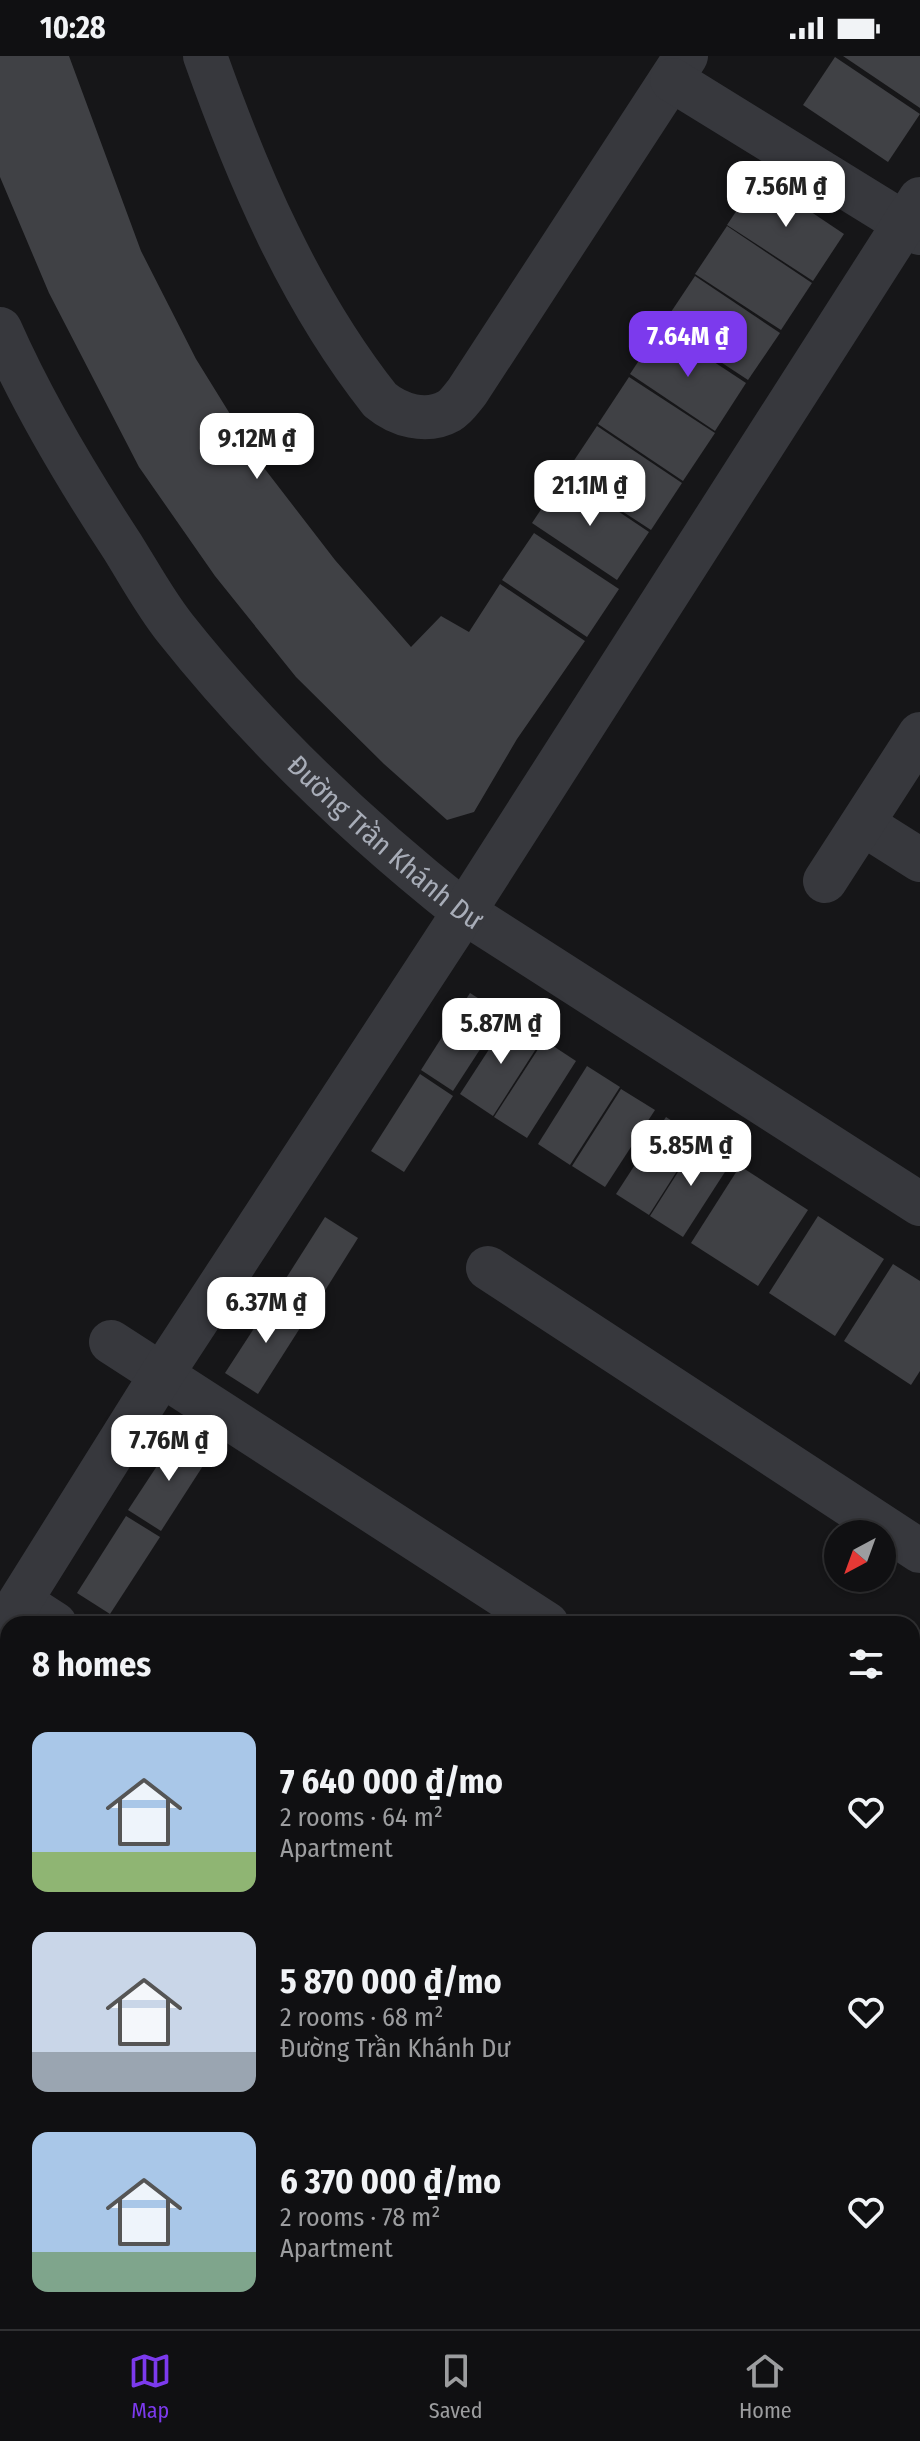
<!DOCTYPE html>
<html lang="en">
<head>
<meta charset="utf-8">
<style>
	:root { --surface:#101012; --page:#1e1e20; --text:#f1f3f6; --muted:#9c9d9f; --line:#303032; --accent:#7c3aed }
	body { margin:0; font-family:"Fira Sans Condensed",sans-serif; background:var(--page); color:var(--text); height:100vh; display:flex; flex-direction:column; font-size:30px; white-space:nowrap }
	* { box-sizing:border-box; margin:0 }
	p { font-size:26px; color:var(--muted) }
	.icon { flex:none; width:44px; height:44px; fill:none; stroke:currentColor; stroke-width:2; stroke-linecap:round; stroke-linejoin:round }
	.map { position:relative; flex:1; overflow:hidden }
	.sheet { position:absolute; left:0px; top:1560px; width:920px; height:714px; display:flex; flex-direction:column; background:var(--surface); border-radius:24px 24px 0 0; box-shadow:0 2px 6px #0004,0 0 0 2px var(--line) }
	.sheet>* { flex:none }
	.needle { width:52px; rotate:221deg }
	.fabs { position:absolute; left:824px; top:1464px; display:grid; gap:16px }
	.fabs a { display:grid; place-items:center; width:72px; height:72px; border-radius:50%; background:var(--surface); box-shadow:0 2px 6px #0004,0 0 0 2px var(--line); font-size:40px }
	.price { position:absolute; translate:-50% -68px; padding:0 18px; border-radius:16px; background:#fff; color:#222; font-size:26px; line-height:52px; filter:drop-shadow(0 2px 4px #0008) }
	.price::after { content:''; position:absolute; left:50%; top:48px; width:24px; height:18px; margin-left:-12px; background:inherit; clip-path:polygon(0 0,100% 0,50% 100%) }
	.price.selected { background:var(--accent); color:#fff }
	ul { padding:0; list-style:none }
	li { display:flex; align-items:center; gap:24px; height:200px; padding:0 32px }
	li span { display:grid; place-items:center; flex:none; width:224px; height:160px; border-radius:16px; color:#555 }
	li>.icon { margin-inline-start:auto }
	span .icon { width:96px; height:96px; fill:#fffc; stroke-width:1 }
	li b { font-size:34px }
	h2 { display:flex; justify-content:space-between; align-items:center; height:96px; padding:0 32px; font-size:34px }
	.status { display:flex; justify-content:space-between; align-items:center; height:56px; padding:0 40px; background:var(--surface); direction:ltr }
	.status svg { height:22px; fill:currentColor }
	.tab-bar { display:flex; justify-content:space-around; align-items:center; height:112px; border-top:2px solid var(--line); background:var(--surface); font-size:22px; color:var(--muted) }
	.tab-bar a { display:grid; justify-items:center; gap:4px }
	.tab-bar .selected { color:var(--accent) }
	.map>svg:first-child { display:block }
	.building { fill:#404145 }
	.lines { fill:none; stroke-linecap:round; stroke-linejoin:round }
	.minor { stroke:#37383d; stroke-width:44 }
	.labels { text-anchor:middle; stroke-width:8; stroke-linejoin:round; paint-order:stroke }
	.street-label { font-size:28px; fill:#a8adb8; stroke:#111113 }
</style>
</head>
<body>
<div class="status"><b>10:28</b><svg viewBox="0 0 49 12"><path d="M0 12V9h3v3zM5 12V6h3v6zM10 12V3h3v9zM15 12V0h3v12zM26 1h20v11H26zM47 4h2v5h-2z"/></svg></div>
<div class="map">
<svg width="920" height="2273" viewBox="0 0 920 2273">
	<rect width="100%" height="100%" fill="#161618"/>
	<g class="building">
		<path d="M0,0h69l72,195 55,108 65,105 74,96 76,87 30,-31 28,16 31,-48 85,57 -68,98 -43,73 -27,8 -63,-56 -88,-87 -81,-101 -76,-109 -90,-174 -49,-116z"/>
		<path d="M843,0h77v52z"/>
		<path d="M835,1l85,57 -32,48 -85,-57z"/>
		<path d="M759,121l85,57 -31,47 -86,-56z"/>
		<path d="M727,170l85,57 -31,47 -86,-56z"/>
		<path d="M695,220l85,57 -32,47 -85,-56z"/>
		<path d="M661,271l85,56 -31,48 -85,-57z"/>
		<path d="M629,321l86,56 -32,48 -85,-57z"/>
		<path d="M597,370l85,57 -31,47 -86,-56z"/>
		<path d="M564,419l85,57 -32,48 -85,-57z"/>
		<path d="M534,477l85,56 -32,48 -85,-57z"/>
		<path d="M470,937l33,21 -50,77 -32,-21z"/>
		<path d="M510,961l33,21 -50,78 -33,-22z"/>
		<path d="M544,984l32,21 -49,77 -33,-21z"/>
		<path d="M587,1010l33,21 -50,78 -32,-21z"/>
		<path d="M420,1018l33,22 -49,76 -33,-21z"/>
		<path d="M621,1033l34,21 -50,77 -33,-21z"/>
		<path d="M666,1061l32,21 -49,77 -33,-21z"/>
		<path d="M699,1083l33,22 -49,76 -33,-21z"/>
		<path d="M740,1110l68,44 -50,76 -67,-43z"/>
		<path d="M818,1160l66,43 -49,77 -66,-43z"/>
		<path d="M325,1161l33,21 -49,78 -33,-22z"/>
		<path d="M893,1208l27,17v90l-9,14 -67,-44z"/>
		<path d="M275,1240l32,21 -49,77 -33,-21z"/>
		<path d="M178,1378l32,21 -49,76 -33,-21z"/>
		<path d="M126,1460l34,21 -50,77 -33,-21z"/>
		<path d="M8,1641v48l-8,-5v-31z"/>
		<path d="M0,1693l8,5v15l-8,13z"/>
		<path d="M234,2266h26l-5,7h-26z"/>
	</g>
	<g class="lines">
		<g class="minor">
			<path d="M205,0c43,121 95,243 175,344 18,15 46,24 69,11 7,-4 13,-13 18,-19l219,-336"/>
			<path d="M672,24l248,153"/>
			<path id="s1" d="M0,273c34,77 76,147 122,217 17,27 33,57 53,82 84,106 183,200 289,284l456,292"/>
			<path d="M863,768l57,36"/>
			<path d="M825,825l95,-147"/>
			<path d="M488,1212l432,283"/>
			<path d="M111,1286l436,282"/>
			<path d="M21,1546l34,22"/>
			<path d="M0,1577l162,-259 302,-462 456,-713"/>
			<path d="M912,1779l8,-13"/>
			<path d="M0,1851l8,5"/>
			<path d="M912,2118l8,5"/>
			<path d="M0,2163l8,5"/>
			<path d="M160,2266l10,7"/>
			<path d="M643,2266l11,7"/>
			<path d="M592,2273l4,-7"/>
		</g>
	</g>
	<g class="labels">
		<g class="street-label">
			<text dy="10" stroke="none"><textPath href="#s1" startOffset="648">Đường Trần Khánh Dư</textPath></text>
		</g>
	</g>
</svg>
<div class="fabs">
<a><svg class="needle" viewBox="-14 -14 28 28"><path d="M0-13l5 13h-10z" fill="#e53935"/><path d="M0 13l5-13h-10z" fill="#9c9d9f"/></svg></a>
</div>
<b class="price" style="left:786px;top:173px">7.56M ₫</b>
<b class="price selected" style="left:688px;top:323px">7.64M ₫</b>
<b class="price" style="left:257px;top:425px">9.12M ₫</b>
<b class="price" style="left:590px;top:472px">21.1M ₫</b>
<b class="price" style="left:501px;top:1010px">5.87M ₫</b>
<b class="price" style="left:691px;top:1132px">5.85M ₫</b>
<b class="price" style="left:266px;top:1289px">6.37M ₫</b>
<b class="price" style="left:169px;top:1427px">7.76M ₫</b>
<section class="sheet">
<h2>8 homes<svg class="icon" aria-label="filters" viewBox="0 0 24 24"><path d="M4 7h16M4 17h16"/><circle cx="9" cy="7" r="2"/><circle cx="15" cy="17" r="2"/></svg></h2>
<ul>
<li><span style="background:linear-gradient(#a9c7e8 75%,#8fb573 0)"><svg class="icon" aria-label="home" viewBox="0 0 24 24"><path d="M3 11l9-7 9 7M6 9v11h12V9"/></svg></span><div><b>7 640 000 ₫/mo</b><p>2 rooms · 64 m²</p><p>Apartment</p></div><svg class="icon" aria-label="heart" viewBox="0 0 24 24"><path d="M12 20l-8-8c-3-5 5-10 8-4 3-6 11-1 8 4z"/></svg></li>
<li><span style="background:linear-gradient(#c9d6e8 75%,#9aa5b1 0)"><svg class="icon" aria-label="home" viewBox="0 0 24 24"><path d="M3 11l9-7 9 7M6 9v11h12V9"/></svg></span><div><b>5 870 000 ₫/mo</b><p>2 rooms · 68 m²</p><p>Đường Trần Khánh Dư</p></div><svg class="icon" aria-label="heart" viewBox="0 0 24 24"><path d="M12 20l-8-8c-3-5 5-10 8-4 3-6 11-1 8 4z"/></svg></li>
<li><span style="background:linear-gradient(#a9c7e8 75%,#7fa58c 0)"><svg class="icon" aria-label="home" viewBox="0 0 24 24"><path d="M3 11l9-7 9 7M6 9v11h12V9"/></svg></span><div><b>6 370 000 ₫/mo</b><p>2 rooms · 78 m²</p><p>Apartment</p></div><svg class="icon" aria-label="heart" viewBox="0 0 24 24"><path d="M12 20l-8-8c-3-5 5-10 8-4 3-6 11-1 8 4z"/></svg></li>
</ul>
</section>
</div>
<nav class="tab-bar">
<a class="selected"><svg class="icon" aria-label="map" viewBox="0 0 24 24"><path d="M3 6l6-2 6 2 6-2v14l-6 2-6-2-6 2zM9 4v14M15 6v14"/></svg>Map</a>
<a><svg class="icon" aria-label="saved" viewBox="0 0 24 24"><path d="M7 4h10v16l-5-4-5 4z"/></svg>Saved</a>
<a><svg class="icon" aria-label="home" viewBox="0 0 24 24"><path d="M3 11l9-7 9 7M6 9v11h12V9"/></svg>Home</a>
</nav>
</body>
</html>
